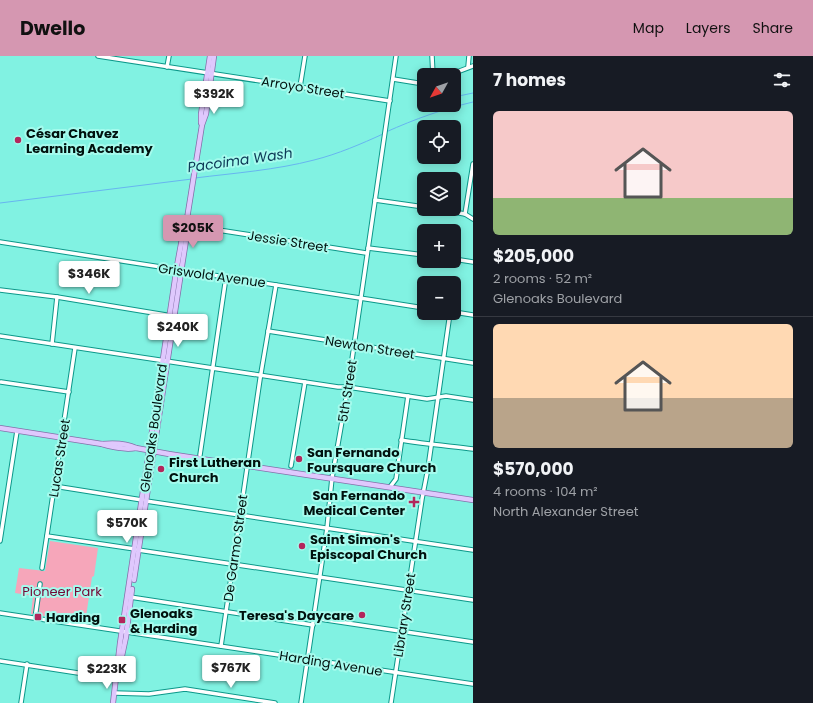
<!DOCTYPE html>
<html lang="en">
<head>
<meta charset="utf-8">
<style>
	:root { --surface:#171b24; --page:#242831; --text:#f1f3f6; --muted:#9ea1a6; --line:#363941; --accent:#d597b1 }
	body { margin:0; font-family:Poppins,sans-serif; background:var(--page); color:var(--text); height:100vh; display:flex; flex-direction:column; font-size:15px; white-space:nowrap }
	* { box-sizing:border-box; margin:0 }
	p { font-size:13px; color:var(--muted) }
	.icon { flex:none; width:22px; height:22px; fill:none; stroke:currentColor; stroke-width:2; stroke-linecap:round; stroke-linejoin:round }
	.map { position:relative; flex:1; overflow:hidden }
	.side { display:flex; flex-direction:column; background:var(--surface); width:340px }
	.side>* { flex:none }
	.needle { width:26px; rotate:230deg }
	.buttons { position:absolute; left:417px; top:12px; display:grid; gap:8px }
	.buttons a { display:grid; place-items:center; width:44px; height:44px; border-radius:6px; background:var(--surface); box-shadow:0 2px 10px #0003; font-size:20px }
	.price { position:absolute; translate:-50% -34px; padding:0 9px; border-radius:4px; background:#fff; color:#222; font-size:13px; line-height:26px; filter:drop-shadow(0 1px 2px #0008) }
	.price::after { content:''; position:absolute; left:50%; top:24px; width:12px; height:9px; margin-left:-6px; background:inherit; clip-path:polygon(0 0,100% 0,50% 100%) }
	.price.current { background:var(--accent); color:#111 }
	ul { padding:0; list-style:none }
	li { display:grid; align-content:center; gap:8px; height:212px; padding:0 20px }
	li+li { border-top:1px solid var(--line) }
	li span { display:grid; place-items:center; height:124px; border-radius:6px; color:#555 }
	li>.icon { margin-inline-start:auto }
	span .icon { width:72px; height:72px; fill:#fffc; stroke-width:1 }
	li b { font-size:17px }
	h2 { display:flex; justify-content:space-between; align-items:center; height:48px; padding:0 20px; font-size:17px }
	header { display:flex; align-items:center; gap:24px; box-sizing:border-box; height:56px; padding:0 20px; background:var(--accent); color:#111 }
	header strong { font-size:19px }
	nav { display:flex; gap:22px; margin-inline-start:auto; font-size:14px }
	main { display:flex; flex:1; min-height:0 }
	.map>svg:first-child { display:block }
	.green { fill:#f6a6ba }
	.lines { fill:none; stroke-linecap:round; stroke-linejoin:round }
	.stream { stroke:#67b5f0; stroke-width:1 }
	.minor-casing { stroke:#0c988a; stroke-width:5.5 }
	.major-casing { stroke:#8370a9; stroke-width:6 }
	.minor { stroke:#fff; stroke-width:3.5 }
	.major { stroke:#dfc8fd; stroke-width:4.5 }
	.poi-dot { fill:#b3265c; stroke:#a5fbed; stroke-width:1.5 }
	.labels { text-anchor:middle; stroke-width:4; stroke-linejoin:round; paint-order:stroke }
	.street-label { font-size:13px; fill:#00110e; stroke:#a5fbed }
	.poi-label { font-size:13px; font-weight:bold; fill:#00110e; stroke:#a5fbed; text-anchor:start }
	.park-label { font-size:13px; fill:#740836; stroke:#a5fbed }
	.water-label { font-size:14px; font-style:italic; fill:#0d3856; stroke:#a5fbed }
</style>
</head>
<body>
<header>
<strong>Dwello</strong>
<nav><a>Map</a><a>Layers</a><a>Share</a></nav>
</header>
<main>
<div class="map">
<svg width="473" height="647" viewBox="0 0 473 647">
	<rect width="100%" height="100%" fill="#81f2e2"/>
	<path class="green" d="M50,485l48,7 -4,28 -2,1 -7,46 -54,-9 2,-18 -18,-3 4,-25 26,3z"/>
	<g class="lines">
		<g class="stream">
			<path d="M454,41l19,-4"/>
			<path d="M386,76c29,-13 57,-23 87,-30"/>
			<path d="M195,122c40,-5 81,-8 119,-18 24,-6 47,-16 69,-26"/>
			<path d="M0,147l192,-24"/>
		</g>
		<g class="minor-casing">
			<g id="minor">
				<path d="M98,0l292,45"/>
				<path d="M432,0l1,19"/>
				<path d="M167,11l2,-11"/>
				<path d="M468,11l1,-11"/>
				<path d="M449,19l24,-9"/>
				<path d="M393,23l31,5"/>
				<path d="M300,31l5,-31"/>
				<path d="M375,144l49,7"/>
				<path d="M437,153l28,5 8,5"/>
				<path d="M465,158l8,-50"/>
				<path d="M186,169l180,28"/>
				<path d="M0,186l424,66"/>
				<path d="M368,192l56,7"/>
				<path d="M454,203l19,3"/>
				<path d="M0,234l57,7 115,19"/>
				<path d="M454,256l19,3"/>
				<path d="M268,275l205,32"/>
				<path d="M0,280l338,51h10l79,12 19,-3 27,4"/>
				<path d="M52,288l5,-47"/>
				<path d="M1,326l68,10"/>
				<path d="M401,384c24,4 48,6 72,9"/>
				<path d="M200,399l26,-178"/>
				<path d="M291,410l14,-84"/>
				<path d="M54,430l88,14"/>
				<path d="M390,431l6,-8 12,-83"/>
				<path d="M146,445l327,49"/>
				<path d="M47,480l88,13"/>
				<path d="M0,485l17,-110"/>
				<path d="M138,494l335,50"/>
				<path d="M42,512l33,-220"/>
				<path d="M130,541l183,28"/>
				<path d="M0,557l473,71"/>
				<path d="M35,562l5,-34"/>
				<path d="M313,562l160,24"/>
				<path d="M221,590l39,-267 16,-94"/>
				<path d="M0,605l117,18"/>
				<path d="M115,637l34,1 36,-5 90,14"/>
				<path d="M21,647l6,-39"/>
				<path d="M301,647l26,-175 5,-50 16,-91 48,-331"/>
				<path d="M391,647l31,-204 6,-31 22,-155"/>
			</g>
		</g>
		<g class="major-casing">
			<g id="major">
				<path d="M201,67v-9l9,-58"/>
				<path d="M0,372l102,16c11,3 22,6 34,4"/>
				<path d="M102,388c11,-1 24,-1 34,4l33,6 304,46"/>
				<path d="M134,524l48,-314 5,-32 -1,-7"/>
				<path d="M119,614l7,-33 6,-48"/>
				<path d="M113,647l7,-60 57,-377 6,-33 3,-8 16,-100 4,-11 8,-58"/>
			</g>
		</g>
		<use href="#minor" class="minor"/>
		<use href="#major" class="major"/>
	</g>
	<g class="poi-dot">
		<circle cx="18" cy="84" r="4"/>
		<circle cx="299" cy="403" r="4"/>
		<circle cx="161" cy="413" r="4"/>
		<path d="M412 440h4v4h4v4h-4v4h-4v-4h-4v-4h4z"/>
		<circle cx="302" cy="490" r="4"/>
		<circle cx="362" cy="559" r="4"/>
		<rect x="34" y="557" width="8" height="8" rx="2"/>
		<rect x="118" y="560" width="8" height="8" rx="2"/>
	</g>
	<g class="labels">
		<g class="street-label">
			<text transform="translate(303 31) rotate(9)" y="5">Arroyo Street</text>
			<text transform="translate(288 185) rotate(9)" y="5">Jessie Street</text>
			<text transform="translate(212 219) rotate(8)" y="5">Griswold Avenue</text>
			<text transform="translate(370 291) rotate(9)" y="5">Newton Street</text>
			<text transform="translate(347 335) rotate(-81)" y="5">5th Street</text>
			<text transform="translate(153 372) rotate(-82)" y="5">Glenoaks Boulevard</text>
			<text transform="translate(59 402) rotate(-81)" y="5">Lucas Street</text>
			<text transform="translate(235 492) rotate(-82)" y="5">De Garmo Street</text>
			<text transform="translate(404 559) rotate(-81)" y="5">Library Street</text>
			<text transform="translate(331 607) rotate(9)" y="5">Harding Avenue</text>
		</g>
		<g class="poi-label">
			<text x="26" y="82">César Chavez<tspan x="26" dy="15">Learning Academy</tspan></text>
			<text x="307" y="401">San Fernando<tspan x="307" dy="15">Foursquare Church</tspan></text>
			<text x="169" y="411">First Lutheran<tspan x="169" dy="15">Church</tspan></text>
			<text x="405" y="444" text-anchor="end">San Fernando<tspan x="405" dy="15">Medical Center</tspan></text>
			<text x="310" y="488">Saint Simon's<tspan x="310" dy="15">Episcopal Church</tspan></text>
			<text x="130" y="562">Glenoaks<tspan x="130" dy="15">&amp; Harding</tspan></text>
			<text x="354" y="564" text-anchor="end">Teresa's Daycare</text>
			<text x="46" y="566">Harding</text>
		</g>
		<g class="park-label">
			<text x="62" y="540">Pioneer Park</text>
		</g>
		<g class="water-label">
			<text transform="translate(240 104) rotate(-8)" y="5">Pacoima Wash</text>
		</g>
	</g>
</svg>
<div class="buttons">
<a><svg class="needle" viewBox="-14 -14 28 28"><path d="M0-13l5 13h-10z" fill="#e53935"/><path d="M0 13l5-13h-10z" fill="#9ea1a6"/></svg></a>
<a><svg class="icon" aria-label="locate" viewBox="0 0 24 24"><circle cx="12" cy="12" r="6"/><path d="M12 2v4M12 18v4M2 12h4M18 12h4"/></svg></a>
<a><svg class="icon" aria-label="layers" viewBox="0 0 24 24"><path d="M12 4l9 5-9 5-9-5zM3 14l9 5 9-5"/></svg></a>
<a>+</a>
<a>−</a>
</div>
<b class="price" style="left:214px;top:59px">$392K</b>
<b class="price current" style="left:193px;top:193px">$205K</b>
<b class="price" style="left:89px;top:239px">$346K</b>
<b class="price" style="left:178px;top:292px">$240K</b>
<b class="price" style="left:127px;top:488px">$570K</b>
<b class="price" style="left:231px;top:633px">$767K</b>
<b class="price" style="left:107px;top:634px">$223K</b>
</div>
<section class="side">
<h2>7 homes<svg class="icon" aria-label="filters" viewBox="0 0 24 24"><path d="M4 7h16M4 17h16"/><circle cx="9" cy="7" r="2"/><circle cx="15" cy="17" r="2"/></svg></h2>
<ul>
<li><span style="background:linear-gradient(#f6c9c9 70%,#8fb573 0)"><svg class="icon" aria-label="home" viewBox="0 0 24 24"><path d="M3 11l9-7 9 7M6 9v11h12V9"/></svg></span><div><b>$205,000</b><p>2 rooms · 52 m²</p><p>Glenoaks Boulevard</p></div></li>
<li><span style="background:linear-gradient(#ffd9b3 60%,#b9a48a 0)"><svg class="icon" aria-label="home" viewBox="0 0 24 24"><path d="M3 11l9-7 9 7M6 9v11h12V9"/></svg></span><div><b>$570,000</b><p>4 rooms · 104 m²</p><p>North Alexander Street</p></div></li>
</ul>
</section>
</main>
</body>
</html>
